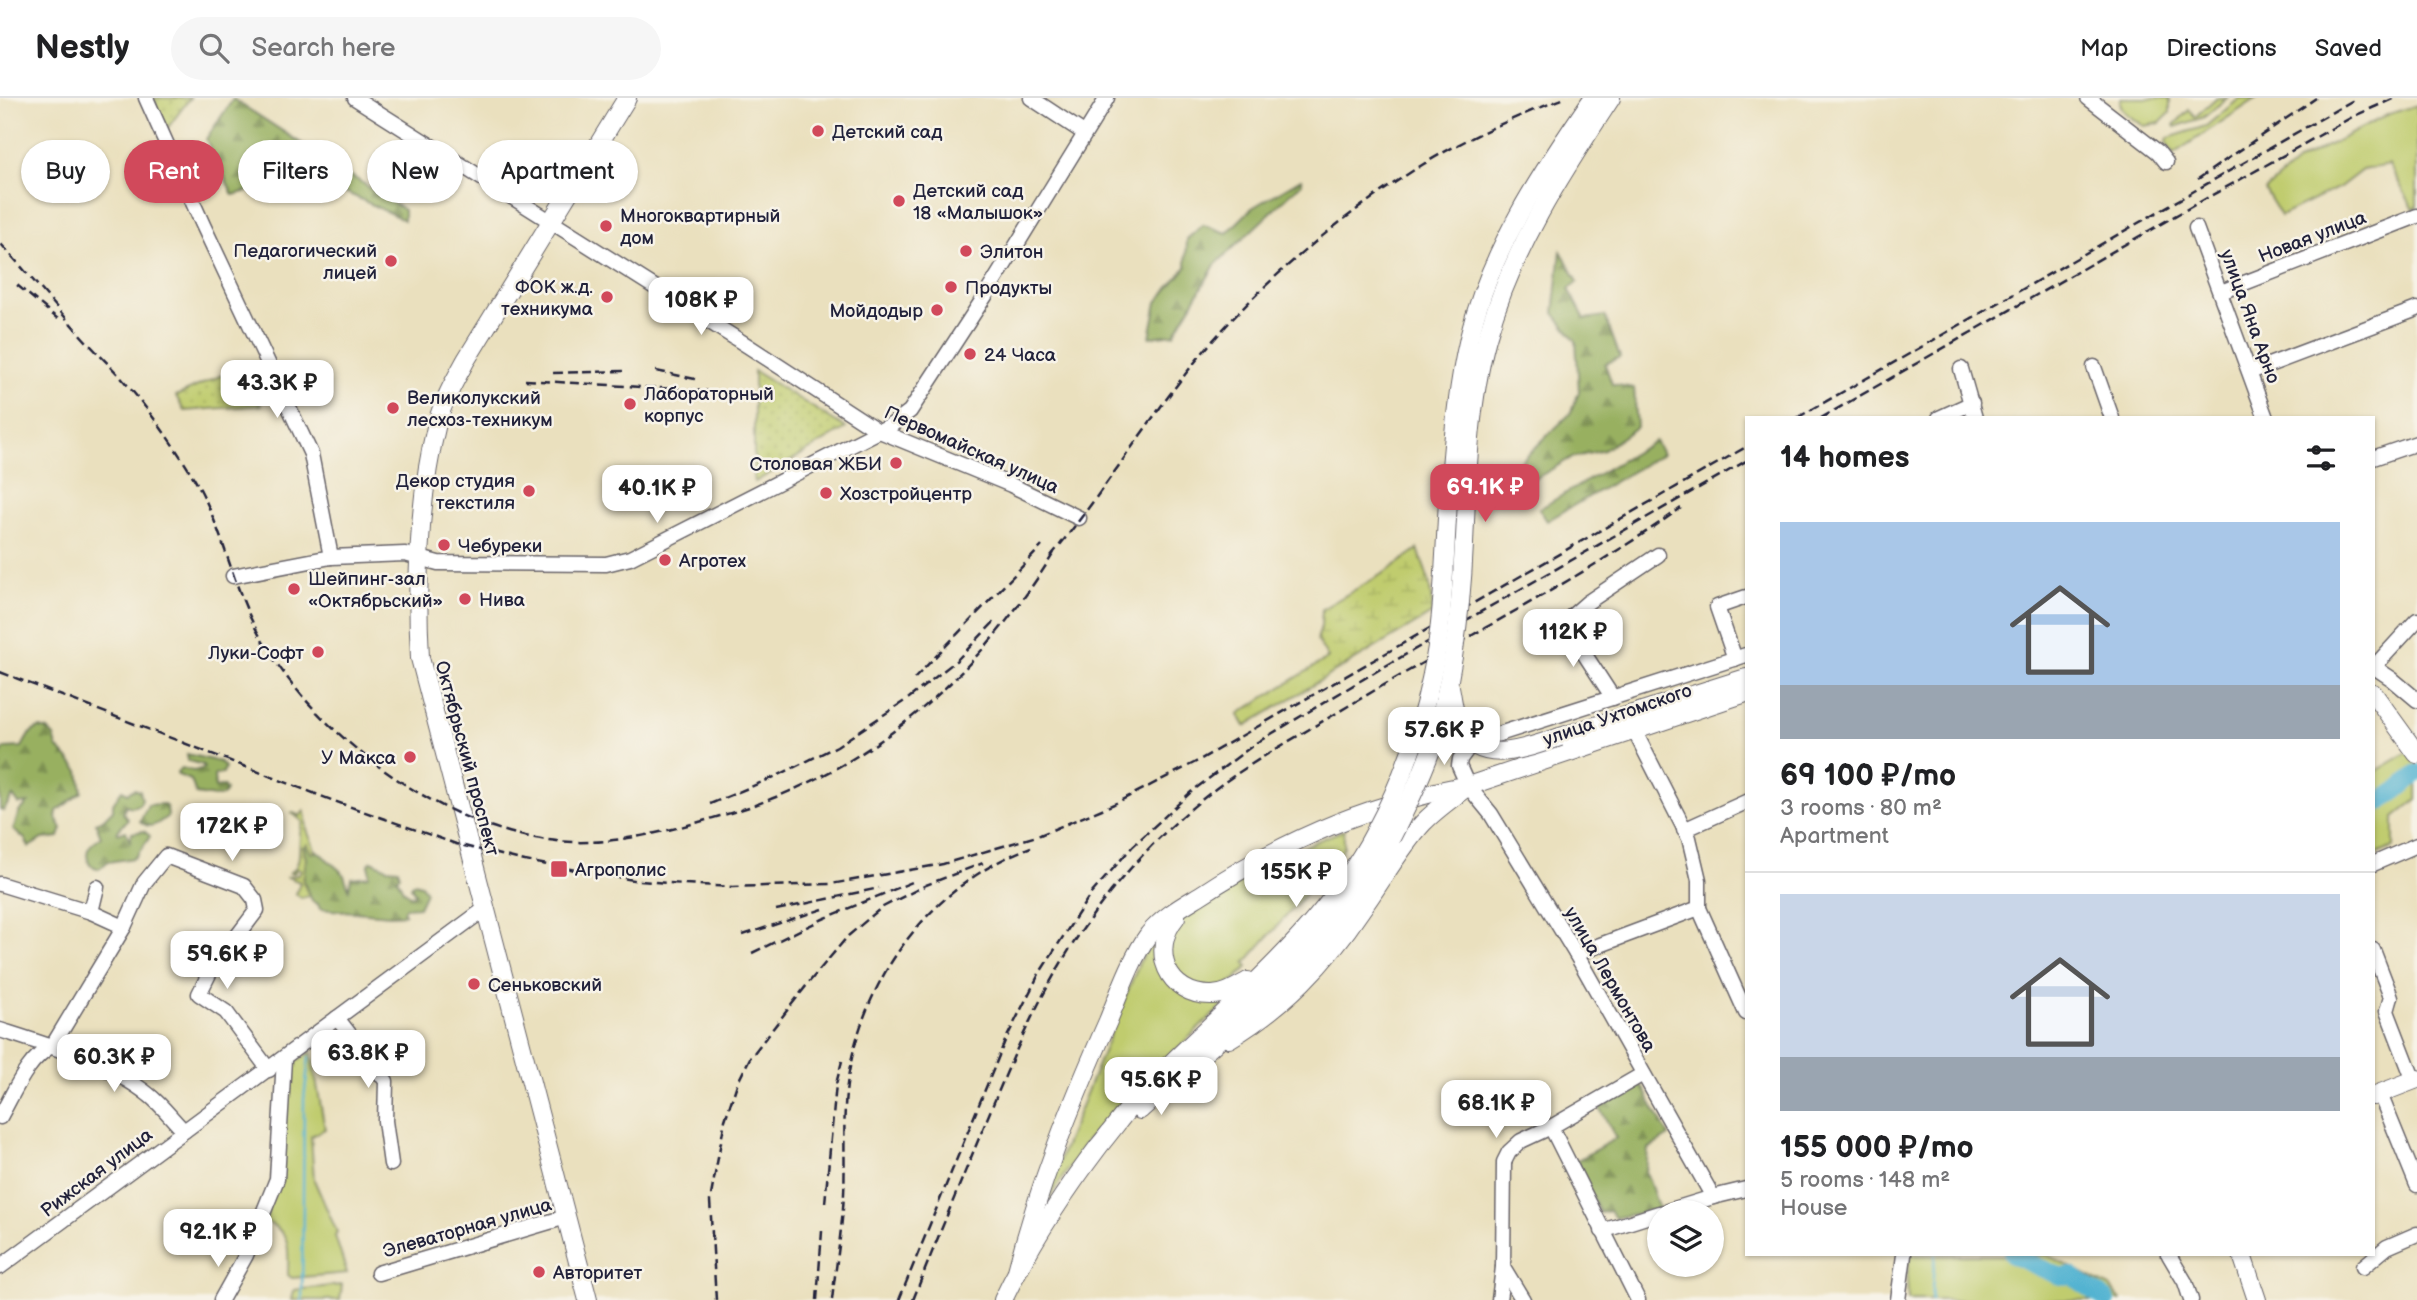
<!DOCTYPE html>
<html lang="en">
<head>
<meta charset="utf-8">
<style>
	:root { --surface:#fff; --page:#f6f6f6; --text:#202124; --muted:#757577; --line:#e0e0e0; --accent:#d1495b }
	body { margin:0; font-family:"Balsamiq Sans",sans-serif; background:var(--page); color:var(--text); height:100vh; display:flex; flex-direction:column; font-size:26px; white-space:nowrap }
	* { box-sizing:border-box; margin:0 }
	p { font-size:23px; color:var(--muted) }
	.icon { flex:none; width:38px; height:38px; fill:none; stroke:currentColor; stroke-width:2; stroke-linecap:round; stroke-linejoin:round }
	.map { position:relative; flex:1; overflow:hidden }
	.panel { position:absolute; left:1745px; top:318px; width:630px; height:840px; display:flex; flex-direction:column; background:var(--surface); border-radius:0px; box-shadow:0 2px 5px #0004 }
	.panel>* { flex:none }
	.guide { position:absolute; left:21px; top:42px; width:665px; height:63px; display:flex; gap:14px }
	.fabs { position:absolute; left:1647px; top:1102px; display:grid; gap:14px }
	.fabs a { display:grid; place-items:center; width:77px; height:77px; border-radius:50%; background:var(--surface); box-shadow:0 2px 5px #0004; font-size:35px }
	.price { position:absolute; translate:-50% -60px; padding:0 16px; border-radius:14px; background:#fff; color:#222; font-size:23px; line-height:46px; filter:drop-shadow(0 2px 4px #0008) }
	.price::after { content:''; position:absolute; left:50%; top:42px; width:21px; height:16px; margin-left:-10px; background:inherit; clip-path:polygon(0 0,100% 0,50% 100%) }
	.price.active { background:var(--accent); color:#fff }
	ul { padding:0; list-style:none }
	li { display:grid; align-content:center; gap:14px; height:371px; padding:0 35px }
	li+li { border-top:2px solid var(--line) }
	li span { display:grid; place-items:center; height:217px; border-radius:0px; color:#555 }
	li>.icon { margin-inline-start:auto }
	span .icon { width:126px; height:126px; fill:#fffc; stroke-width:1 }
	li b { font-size:30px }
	h2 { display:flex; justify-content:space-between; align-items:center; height:84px; padding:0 35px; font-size:30px }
	.pill { padding:0 24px; border-radius:32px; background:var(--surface); box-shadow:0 2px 5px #0004; font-size:24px; line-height:63px }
	.pill.active { background:var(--accent); color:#fff }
	header { display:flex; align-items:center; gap:42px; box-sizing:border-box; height:98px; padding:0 35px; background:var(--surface); border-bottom:2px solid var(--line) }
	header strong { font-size:33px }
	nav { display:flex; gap:38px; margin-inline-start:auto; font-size:24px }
	.search { width:490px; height:63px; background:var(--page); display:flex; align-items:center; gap:18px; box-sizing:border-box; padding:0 24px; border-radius:38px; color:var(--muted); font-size:26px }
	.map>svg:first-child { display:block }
	.green { fill:#c0cc6e; stroke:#717754; stroke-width:2 }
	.forest { fill:url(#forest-firs); stroke:#5d694e; stroke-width:2 }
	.wetland { fill:url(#wetland-marsh); stroke:#717754; stroke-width:2 }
	.park { fill:url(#park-dots); stroke:#717754; stroke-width:2 }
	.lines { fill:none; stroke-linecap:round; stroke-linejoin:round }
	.stream { stroke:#52b3d1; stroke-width:2.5 }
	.river { stroke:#52b3d1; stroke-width:18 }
	.minor-casing { stroke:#686469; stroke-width:17 }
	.major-casing { stroke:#686469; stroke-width:20 }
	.minor { stroke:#fff; stroke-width:14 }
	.major { stroke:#fff; stroke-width:18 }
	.rail { stroke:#22223b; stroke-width:2.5; stroke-dasharray:10 5; stroke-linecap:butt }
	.major-bridge-casing { stroke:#686469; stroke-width:20; stroke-linecap:butt }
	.major-bridge { stroke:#fff; stroke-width:18 }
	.poi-dot { fill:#d1495b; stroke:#f7f3e8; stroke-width:2.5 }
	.labels { text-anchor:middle; stroke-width:5; stroke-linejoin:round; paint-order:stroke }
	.poi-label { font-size:19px; fill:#22223b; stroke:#f7f3e8; text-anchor:start }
	.street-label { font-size:19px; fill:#22223b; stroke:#f7f3e8 }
</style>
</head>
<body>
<header>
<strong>Nestly</strong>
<div class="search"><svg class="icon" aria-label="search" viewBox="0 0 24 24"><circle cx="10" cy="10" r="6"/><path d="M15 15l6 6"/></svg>Search here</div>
<nav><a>Map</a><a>Directions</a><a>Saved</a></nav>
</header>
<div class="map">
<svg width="2417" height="1202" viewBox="0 0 2417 1202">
	<defs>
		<pattern id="forest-firs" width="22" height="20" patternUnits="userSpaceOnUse" patternTransform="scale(1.75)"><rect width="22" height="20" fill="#98b061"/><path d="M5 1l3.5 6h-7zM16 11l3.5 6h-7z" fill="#7c8f51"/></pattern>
		<pattern id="wetland-marsh" width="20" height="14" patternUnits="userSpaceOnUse" patternTransform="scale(1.75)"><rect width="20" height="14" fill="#c0cc6e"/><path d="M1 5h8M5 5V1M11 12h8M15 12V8" fill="none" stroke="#a5af60"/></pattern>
		<pattern id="park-dots" width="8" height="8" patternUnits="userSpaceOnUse" patternTransform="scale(1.75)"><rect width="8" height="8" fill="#c0cc6e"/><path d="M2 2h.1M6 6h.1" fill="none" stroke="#a5af60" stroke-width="1.8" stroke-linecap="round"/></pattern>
	</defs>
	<rect width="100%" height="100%" fill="#f7f3e8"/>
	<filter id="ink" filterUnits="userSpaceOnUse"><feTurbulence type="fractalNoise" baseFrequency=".0143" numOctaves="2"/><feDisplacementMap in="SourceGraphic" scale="14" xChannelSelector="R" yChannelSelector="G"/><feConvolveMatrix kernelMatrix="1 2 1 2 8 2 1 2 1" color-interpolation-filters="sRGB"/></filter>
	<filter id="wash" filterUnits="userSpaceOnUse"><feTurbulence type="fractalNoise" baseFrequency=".00686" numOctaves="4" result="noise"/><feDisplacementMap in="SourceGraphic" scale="28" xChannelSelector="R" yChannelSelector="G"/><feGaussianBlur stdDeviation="1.57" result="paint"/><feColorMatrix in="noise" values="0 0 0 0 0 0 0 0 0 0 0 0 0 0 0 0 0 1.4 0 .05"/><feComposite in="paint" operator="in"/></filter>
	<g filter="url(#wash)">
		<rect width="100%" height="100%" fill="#eae0be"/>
		<g class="green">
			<path d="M2120,0h49l1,2v13l-10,10 -16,3c-11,-8 -25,-13 -24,-28z"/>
			<path d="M2216,0h11l-23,19 -29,10 -1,-2 15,-15 6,7z"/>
			<path d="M2240,0h17l-84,56 -7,-12 2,-4 38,-12z"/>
			<path d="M2417,7v103h-4l-24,-43 -27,5 -22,17 -59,29 -16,-26 33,-29 91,-47z"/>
			<path d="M2417,649v52l-23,19v29l-21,9v-83z"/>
			<path d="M1344,732v17l-6,10 -93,106 3,4c-23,22 -23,22 -55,20l-21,-20c-1,-8 -4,-19 -3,-26 6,-40 139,-97 175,-111z"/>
			<path d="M1157,834l10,48 64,18 -101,95 -43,47 -52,80 105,-259z"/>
			<path d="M311,954l14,77 -14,7 3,44 23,52 -2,4 12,37 -55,5 -4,-3c0,-26 5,-42 -22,-53l23,-156z"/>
			<path d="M1910,1157h137l63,32 11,13h-213l-1,-22z"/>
			<path d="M342,1187l-2,15h-48l2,-10z"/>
		</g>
		<g class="forest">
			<path d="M233,1l171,111v10l-101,-48 -42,24 -5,-7 -23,6 -27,-56z"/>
			<path d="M1301,81l1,4 -87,82 -41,69 -24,3 7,-35 29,-35 1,-28 16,-14 24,8 25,-25z"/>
			<path d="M1561,153l17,31 -9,7 16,30 20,-3 15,41 -15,7 7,20 22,4 3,39 -33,23 -33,8 -43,25 -11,-18 53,-51 9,-22 -3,-51 -22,-28z"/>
			<path d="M1655,343l7,13 -115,67 -8,-12z"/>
			<path d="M40,630l8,2 6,6 3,11 22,24 3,21 -25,19 -1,7 6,10 -3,9 -17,2 -13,8 -4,-8 -12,-9 6,-18 9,-9 -9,1 -6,-8 -10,15 -3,-2v-53l5,-8 17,-1c5,-9 7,-16 18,-19z"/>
			<path d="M187,656l33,8 5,5 -2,6 -9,2 1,13 8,-2 3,4 -2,5 -9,2 -19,-3 -5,-14 -13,-5 -1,-3 5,-4 12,3 10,-3 -1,-3 -15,-4z"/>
			<path d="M134,691l6,2 2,9 -3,5 -7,2 -6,-2 -3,8 5,6 -11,13 1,2 8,-3 4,10 2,-8 12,-2 6,5c-1,3 -13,19 -16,22l-26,4 -9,7 -9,-4c-7,-13 -1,-21 11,-28l-5,-14 7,-3 10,-10v-7l9,-13 6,3z"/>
			<path d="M163,706l4,3 1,9c-9,7 -18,15 -28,5l8,-16z"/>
			<path d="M305,746l10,8v-3l28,24 6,16 2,-11 18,-2v-12l3,-3 15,7 11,1 2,6 -3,3 6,12 9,6 3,-3 -4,-6 2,-4 8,2 5,7 -7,15 -14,1 -2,3 2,3 -15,1 -70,-6 -2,-5 -5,-2c-8,-14 -13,-26 -7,-43l-2,-6z"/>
			<path d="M1641,987l28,51 -21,13 -2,23 13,37 -44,9 -5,-7 -10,2 -24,-52 40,-23 -17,-31z"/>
		</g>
		<g class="wetland">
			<path d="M1418,451l11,32 4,32 -188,113 -7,-12 90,-56 -11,-18 4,-14 1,-17 65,-38z"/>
			<path d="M304,713c4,8 1,16 5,24 3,7 5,9 6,17l-4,1 -4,-9 -4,3 3,12 -3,23 6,14 -8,2 -5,-4 4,-12 -12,-5 10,-2 3,-5 -3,-2 -4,5h-5c17,-8 6,-37 14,-51l-12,-10 9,4z"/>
		</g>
		<g class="park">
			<path d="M153,0h37l-24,32z"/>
			<path d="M754,273l92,57 -91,54 -1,-3z"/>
			<path d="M222,277l9,11 17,-6 13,25 -77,6 -8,-15z"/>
		</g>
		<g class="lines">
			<g class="stream">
				<path d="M2411,679l6,7"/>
				<path d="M302,1202l2,-201 5,-42"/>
				<path d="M1931,1202l4,-45"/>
			</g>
			<g class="river">
				<path d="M2373,708l23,-15 21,-18"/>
				<path d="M2012,1157l47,21h13l35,24"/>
			</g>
		</g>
	</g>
	<g filter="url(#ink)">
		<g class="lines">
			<g class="minor-casing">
				<g id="minor">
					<path d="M146,0l57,127 108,229 20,103"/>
					<path d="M355,0l393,248 129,84 134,55 68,33"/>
					<path d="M1031,0l53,35"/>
					<path d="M2088,0l70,54 8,10"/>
					<path d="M2196,130l70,190"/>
					<path d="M2221,194l196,-76"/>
					<path d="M2094,269l18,51"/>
					<path d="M1961,271l14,49"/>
					<path d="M2250,274l167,-63"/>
					<path d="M1939,320l33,-15"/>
					<path d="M2373,360l44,-15"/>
					<path d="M233,478l98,-19 74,-3 33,9 168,1 24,-6 263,-134 17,-13 77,-118 120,-195"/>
					<path d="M1563,523l50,77"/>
					<path d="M1564,525l24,-21 70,-47"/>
					<path d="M1735,561l-18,-52 29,-10"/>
					<path d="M2374,569l18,12 25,21"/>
					<path d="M2373,570l44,-48"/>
					<path d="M1634,632l55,108 10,42v28l47,105"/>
					<path d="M1684,732l62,-28"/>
					<path d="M2373,766l44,-19"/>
					<path d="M0,786l91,28"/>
					<path d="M97,789l-6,25 33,15"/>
					<path d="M2373,852l18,47 -4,14 27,70"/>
					<path d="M1576,856l123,-46"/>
					<path d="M337,920l49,63 -1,40 6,43"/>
					<path d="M0,932c47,15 111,34 149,65 13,10 23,24 35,36"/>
					<path d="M2380,996l37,91"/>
					<path d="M0,1019c15,-26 26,-57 53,-72l71,-118 20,-44 22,-27 78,30 11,14 2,10 -47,62 -11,22 27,18 43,58"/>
					<path d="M1551,1029l87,173"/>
					<path d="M1713,1099l-137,-243 -85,-140 -23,-28 -9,-20 1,-7 9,-12 8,-6 269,-86"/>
					<path d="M1661,1115l52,-16 33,-8"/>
					<path d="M1602,1133l57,-18"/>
					<path d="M2169,1157l16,27 6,18"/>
					<path d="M0,1169l486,-359"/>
					<path d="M1503,1169l20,33"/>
					<path d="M2363,1169l24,-20 30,-13"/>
					<path d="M378,1175l188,-56"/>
					<path d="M221,1202l25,-45 31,-76 7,-120"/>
					<path d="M1499,1202l4,-33 1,-105 5,-10 12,-11 30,-14 92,-53"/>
					<path d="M1898,1202l6,-45"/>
				</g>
			</g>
			<g class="major-casing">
				<g id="major">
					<path d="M1448,404c5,-55 8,-110 21,-164 21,-88 73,-166 124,-240"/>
					<path d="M1464,446c3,-69 5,-140 23,-206 25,-89 74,-164 124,-240"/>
					<path d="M2373,595l44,61"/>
					<path d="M1560,639l186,-59"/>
					<path d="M1176,819c-27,33 -9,79 36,78 13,0 25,-8 36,-14"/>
					<path d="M1229,941c55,-33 96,-75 132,-129 21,-29 38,-61 62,-87 13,-14 30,-25 45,-37"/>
					<path d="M2373,998l44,-17"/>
					<path d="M1140,1012c89,-80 195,-166 251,-272"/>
					<path d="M2242,1157l15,45"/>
					<path d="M1017,1173c22,-87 55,-169 91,-250 11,-27 24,-64 41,-87 14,-17 32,-27 50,-38 64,-42 133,-76 207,-96 21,-6 41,-12 62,-14l278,-93"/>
					<path d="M588,1202l-168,-642c-4,-75 -1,-162 17,-235 6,-22 18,-43 29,-63l161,-262"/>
					<path d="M1003,1202c26,-55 59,-105 96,-154 18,-22 34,-45 54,-65 78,-78 172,-152 223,-251"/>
				</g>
			</g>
			<use href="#minor" class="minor"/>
			<use href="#major" class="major"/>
			<g class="rail">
				<path d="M2198,81l118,-81"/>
				<path d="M1,146c26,29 51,58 77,88 14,16 30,31 45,48 26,30 52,66 72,100 27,46 36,101 61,149 52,100 179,197 292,211 58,8 117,-8 172,-24 147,-41 257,-138 335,-265"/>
				<path d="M17,187l41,34"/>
				<path d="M656,273l39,8"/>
				<path d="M553,275l73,-2"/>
				<path d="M525,282l183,11"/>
				<path d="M1797,320l560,-320"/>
				<path d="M1821,320l359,-205 174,-97 41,-18"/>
				<path d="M1050,459c52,-62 94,-132 145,-195 61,-76 144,-145 227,-197 44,-27 95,-49 143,-67"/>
				<path d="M0,574l334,129 122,43 69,17 114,20 93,6 99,-3 112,-20 97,-29 74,-31 80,-41 552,-316"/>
				<path d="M914,581l128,-133"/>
				<path d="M710,706l69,-29 58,-29 72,-48 48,-38 38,-39"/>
				<path d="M776,812l103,-22"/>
				<path d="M743,837l80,-26"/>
				<path d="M752,855l71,-34 89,-37"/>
				<path d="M825,1105l11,-119 6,-23"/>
				<path d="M716,1202l-6,-99 15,-81 12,-36 13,-26 60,-77 38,-45 33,-28 45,-23 57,-22"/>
				<path d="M817,1202l5,-69"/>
				<path d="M832,1202c4,-35 10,-70 12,-106 2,-42 -3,-85 6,-127 19,-99 86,-184 181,-220"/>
				<path d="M899,1202l106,-259 34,-67 51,-79 43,-49 58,-54 65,-49 126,-75 364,-207"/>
				<path d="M913,1202c24,-61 49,-121 74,-181 29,-70 58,-138 103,-200 36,-50 82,-98 132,-135 41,-29 85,-53 128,-79 110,-66 227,-123 331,-197"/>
			</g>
			<g class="major-bridge-casing">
				<g id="major-bridge">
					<path d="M1450,589c3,14 4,30 10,42 21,39 69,18 100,8"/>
					<path d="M1376,732c25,-47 44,-99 55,-151 13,-58 13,-118 17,-177"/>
					<path d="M1391,740c15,-29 29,-58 40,-88 22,-67 30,-137 33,-206"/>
				</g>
			</g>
			<use href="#major-bridge" class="major-bridge"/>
		</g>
	</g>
	<g class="poi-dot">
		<circle cx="818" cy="33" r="7"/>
		<circle cx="899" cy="103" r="7"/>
		<circle cx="606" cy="128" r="7"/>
		<circle cx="966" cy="153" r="7"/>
		<circle cx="391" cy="163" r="7"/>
		<circle cx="951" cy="189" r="7"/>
		<circle cx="607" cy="199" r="7"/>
		<circle cx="937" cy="212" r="7"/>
		<circle cx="970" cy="256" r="7"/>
		<circle cx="630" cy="306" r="7"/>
		<circle cx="393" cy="310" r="7"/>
		<circle cx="896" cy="365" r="7"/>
		<circle cx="529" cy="393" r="7"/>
		<circle cx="826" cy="395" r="7"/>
		<circle cx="444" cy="447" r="7"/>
		<circle cx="665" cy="462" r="7"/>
		<circle cx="294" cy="491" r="7"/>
		<circle cx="465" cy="501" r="7"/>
		<circle cx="318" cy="554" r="7"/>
		<circle cx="410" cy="659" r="7"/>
		<rect x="550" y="762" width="18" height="18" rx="3.5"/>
		<circle cx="474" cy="886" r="7"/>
		<circle cx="539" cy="1174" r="7"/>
	</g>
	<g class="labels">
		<g class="poi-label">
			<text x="832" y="40">Детский сад</text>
			<text x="913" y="99">Детский сад<tspan x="913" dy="22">18 «Малышок»</tspan></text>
			<text x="620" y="124">Многоквартирный<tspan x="620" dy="22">дом</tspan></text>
			<text x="377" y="159" text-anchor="end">Педагогический<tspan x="377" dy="22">лицей</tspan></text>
			<text x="980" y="160">Элитон</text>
			<text x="593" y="195" text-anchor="end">ФОК ж.д.<tspan x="593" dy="22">техникума</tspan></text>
			<text x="965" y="196">Продукты</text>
			<text x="923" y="219" text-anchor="end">Мойдодыр</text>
			<text x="984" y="263">24 Часа</text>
			<text x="644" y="302">Лабораторный<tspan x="644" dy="22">корпус</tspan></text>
			<text x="407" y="306">Великолукский<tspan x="407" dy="22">лесхоз-техникум</tspan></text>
			<text x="882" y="372" text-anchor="end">Столовая ЖБИ</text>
			<text x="515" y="389" text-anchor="end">Декор студия<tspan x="515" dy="22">текстиля</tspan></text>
			<text x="840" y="402">Хозстройцентр</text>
			<text x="458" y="454">Чебуреки</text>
			<text x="679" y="469">Агротех</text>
			<text x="308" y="487">Шейпинг-зал<tspan x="308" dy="22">«Октябрьский»</tspan></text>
			<text x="479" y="508">Нива</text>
			<text x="304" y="561" text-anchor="end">Луки-Софт</text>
			<text x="396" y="666" text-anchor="end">У Макса</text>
			<text x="575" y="778">Агрополис</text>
			<text x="488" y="893">Сеньковский</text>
			<text x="553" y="1181">Авторитет</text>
		</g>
		<g class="street-label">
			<text transform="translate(2312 138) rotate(-21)" y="7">Новая улица</text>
			<text transform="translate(2251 218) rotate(70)" y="7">улица Яна Арно</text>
			<text transform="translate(972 351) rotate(24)" y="7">Первомайская улица</text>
			<text transform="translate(1617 616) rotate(-19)" y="7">улица Ухтомского</text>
			<text transform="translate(468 660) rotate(75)" y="7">Октябрьский проспект</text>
			<text transform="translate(1611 881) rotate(60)" y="7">улица Лермонтова</text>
			<text transform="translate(96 1074) rotate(-37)" y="7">Рижская улица</text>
			<text transform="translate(467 1129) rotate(-16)" y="7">Элеваторная улица</text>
		</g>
	</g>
</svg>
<div class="fabs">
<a><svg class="icon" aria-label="layers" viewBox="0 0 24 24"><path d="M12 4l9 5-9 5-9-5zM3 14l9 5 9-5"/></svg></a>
</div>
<b class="price" style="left:701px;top:239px">108K ₽</b>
<b class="price" style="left:277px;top:322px">43.3K ₽</b>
<b class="price active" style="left:1485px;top:426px">69.1K ₽</b>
<b class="price" style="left:657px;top:427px">40.1K ₽</b>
<b class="price" style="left:1573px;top:571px">112K ₽</b>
<b class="price" style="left:1444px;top:669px">57.6K ₽</b>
<b class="price" style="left:232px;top:765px">172K ₽</b>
<b class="price" style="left:1296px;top:811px">155K ₽</b>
<b class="price" style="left:227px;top:893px">59.6K ₽</b>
<b class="price" style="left:368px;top:992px">63.8K ₽</b>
<b class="price" style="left:114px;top:996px">60.3K ₽</b>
<b class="price" style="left:1161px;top:1019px">95.6K ₽</b>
<b class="price" style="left:1496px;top:1042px">68.1K ₽</b>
<b class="price" style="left:218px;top:1171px">92.1K ₽</b>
<div class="guide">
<a class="pill">Buy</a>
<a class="pill active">Rent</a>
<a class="pill">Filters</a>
<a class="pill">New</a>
<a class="pill">Apartment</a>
</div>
<section class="panel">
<h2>14 homes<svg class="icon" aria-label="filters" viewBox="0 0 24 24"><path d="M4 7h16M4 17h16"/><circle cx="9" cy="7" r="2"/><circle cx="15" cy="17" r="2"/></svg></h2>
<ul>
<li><span style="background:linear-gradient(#a9c7e8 75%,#9aa5b1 0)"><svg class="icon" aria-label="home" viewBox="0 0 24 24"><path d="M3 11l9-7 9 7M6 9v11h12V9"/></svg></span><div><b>69 100 ₽/mo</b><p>3 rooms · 80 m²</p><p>Apartment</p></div></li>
<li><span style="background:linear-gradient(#c9d6e8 75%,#9aa5b1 0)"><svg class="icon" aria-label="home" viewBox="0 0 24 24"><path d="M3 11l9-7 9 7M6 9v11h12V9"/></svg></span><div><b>155 000 ₽/mo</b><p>5 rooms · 148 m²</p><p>House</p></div></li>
</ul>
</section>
</div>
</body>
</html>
